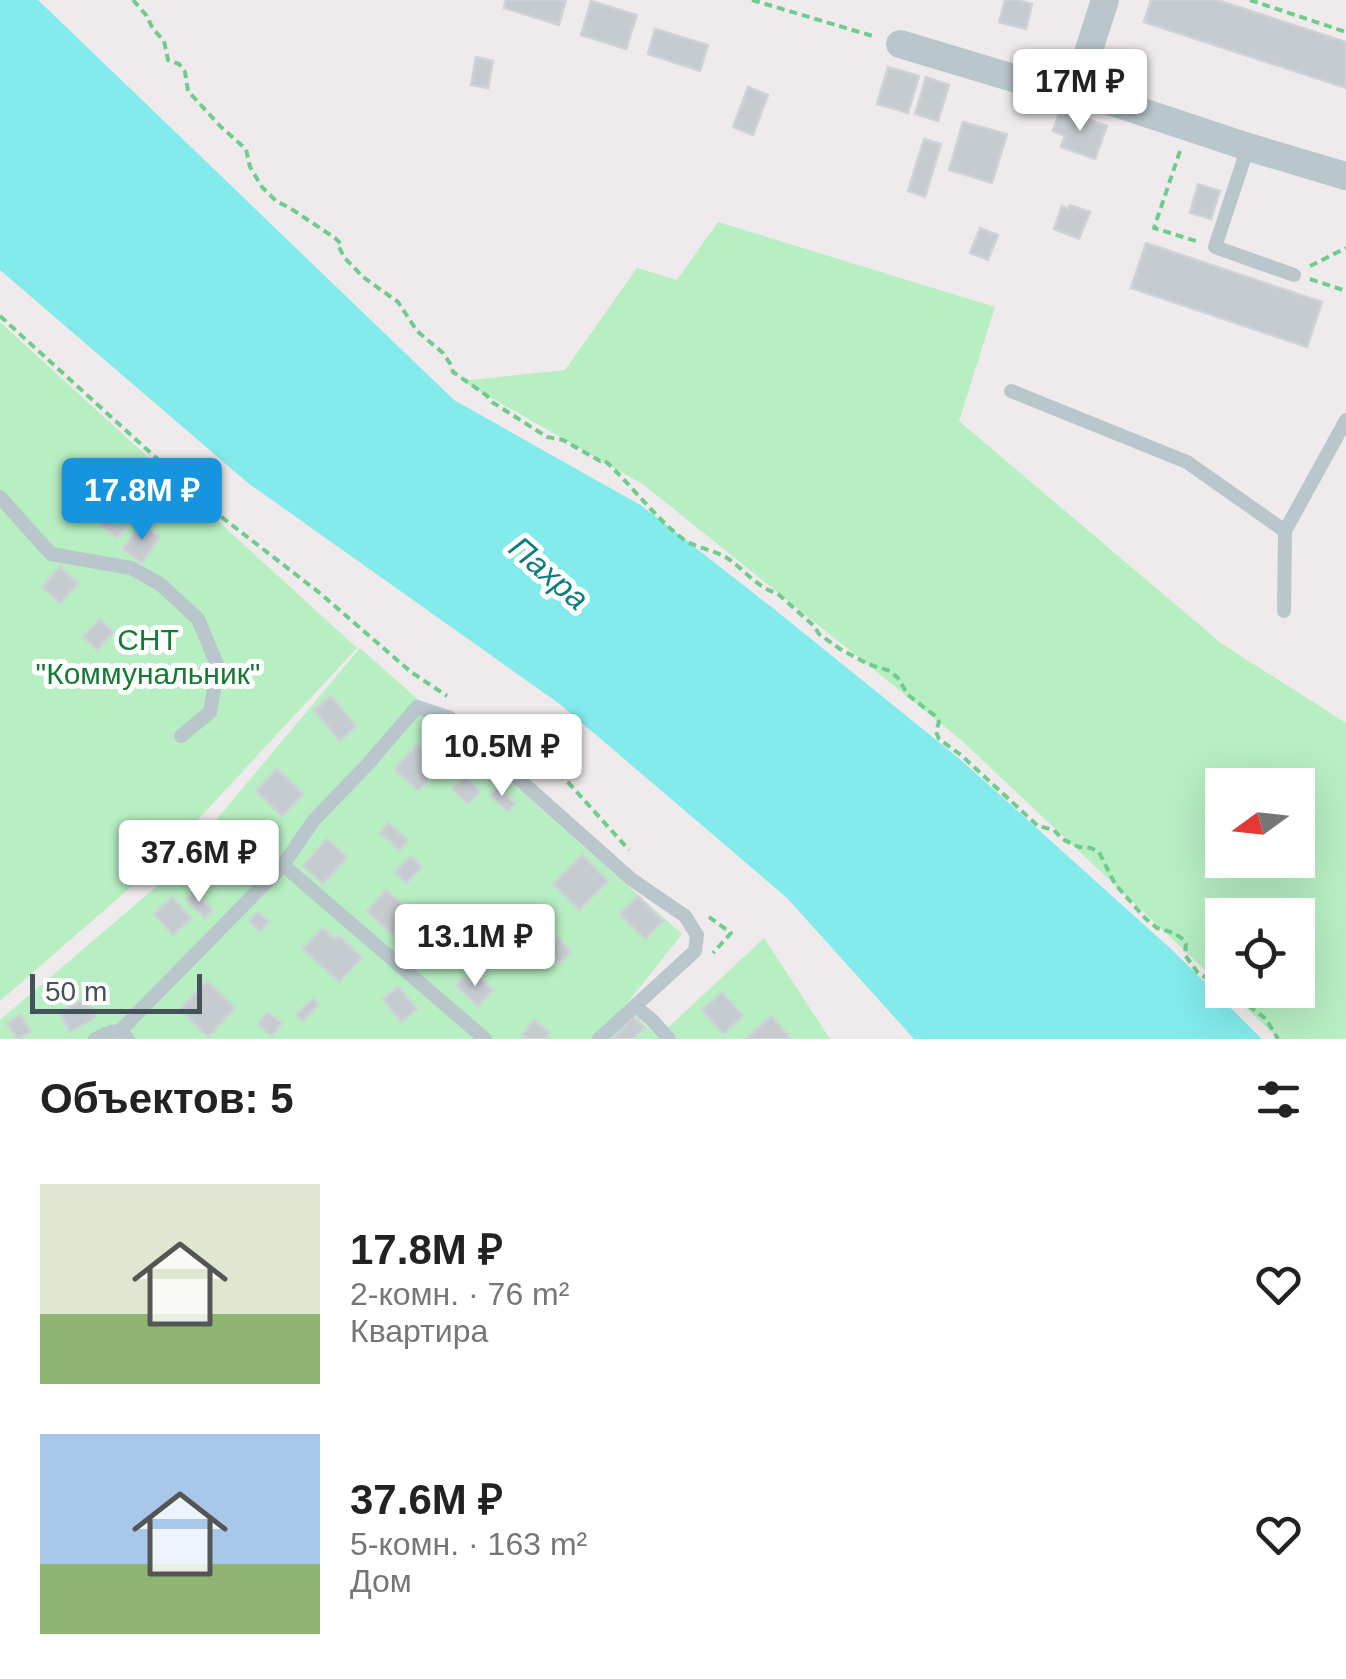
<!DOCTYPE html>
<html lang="ru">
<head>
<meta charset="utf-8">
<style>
	:root { --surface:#fff; --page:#f2f2f2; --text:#222; --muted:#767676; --accent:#1694de }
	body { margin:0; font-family:Helvetica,sans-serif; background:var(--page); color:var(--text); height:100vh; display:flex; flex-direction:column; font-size:38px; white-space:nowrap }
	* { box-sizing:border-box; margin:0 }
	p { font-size:32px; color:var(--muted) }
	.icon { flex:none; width:55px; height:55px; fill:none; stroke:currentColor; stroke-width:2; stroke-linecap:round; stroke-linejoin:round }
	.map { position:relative; height:1039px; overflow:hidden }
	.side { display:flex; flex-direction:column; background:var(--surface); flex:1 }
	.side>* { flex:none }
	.needle { width:65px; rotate:255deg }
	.controls { position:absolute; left:1205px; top:768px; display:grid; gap:20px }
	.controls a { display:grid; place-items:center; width:110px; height:110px; border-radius:0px; background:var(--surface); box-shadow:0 10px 40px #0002; font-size:50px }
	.scale { position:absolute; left:30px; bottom:25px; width:172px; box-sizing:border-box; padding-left:10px; border:5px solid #445359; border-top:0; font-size:28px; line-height:35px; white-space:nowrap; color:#445359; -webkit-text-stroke:8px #fff; paint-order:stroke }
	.price { position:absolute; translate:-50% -85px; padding:0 22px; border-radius:10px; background:#fff; color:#222; font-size:32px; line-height:65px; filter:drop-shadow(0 2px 5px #0008) }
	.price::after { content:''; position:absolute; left:50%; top:60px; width:30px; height:22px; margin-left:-15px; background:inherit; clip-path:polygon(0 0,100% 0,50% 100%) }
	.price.active { background:var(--accent); color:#fff }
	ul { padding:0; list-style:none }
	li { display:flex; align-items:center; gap:30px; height:250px; padding:0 40px }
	li span { display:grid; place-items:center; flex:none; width:280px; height:200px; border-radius:0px; color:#555 }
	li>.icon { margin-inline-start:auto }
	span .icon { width:120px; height:120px; fill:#fffc; stroke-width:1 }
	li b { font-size:42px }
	h2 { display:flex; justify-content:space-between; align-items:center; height:120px; padding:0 40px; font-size:42px }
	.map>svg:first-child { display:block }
	.green { fill:#b7eec2; fill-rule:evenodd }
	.water { fill:#83ebec }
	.building { fill:#c5cbcf; stroke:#cfd3d8; stroke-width:2.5 }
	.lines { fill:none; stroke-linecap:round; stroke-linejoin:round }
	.path { stroke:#6fcc8d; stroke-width:4; stroke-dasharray:8 5; stroke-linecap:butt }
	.service { stroke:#b9c7cc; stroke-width:14 }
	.minor { stroke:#b9c7cc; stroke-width:28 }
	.labels { text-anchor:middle; stroke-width:10; stroke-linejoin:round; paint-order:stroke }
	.park-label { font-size:30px; fill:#157a34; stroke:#fff }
	.water-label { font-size:32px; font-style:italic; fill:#0c7e81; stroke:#fff }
</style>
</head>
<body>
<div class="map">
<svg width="1346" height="1039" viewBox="0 0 1346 1039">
	<rect width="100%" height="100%" fill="#efebec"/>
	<g class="green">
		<path d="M718,222l277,85 -36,114 263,223 124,79v316h-67l-52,-49h71v-75h-76v71l-262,-247 -316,-254 -182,-104 103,-11 72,-102 40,12zM1222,785h76v75h-76z"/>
		<path d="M0,322l357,326 -203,219 -154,134z"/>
		<path d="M360,648l322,286 -57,72 33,31 106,-99 66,101h-830v-19l170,-145z"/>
	</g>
	<path class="water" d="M0,0h38l416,400 188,106 132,103 187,151 210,189 91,90h-348l-127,-141 -226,-193 -313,-222 -248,-213z"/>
	<g class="building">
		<path d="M506,0h60l-7,25 -55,-17z"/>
		<path d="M1005,0h13l14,4 -6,25 -27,-7z"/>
		<path d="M1151,0h66l129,42v46l-202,-66z"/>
		<path d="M591,1l46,14 -11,34 -45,-14z"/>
		<path d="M655,29l53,16 -8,26 -52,-17z"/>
		<path d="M476,57l17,4 -5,27 -17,-3z"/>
		<path d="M888,67l31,9 -11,37 -31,-9z"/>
		<path d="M926,77l23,8 -11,36 -23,-7z"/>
		<path d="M748,87l20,8 -15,40 -20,-8z"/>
		<path d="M1060,110l47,16 -12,33 -34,-12 4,-11 -12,-5z"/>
		<path d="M963,122l44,12 -15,49 -43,-13z"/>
		<path d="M924,139l17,5 -16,53 -17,-6z"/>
		<path d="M1198,184l22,7 -9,28 -21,-6z"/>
		<path d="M1070,205l20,7 -11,27 -25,-10 8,-23 6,3z"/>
		<path d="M980,228l18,7 -10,25 -18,-7z"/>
		<path d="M1146,243l176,59 -15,45 -176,-59z"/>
		<path d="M116,505l17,14 -16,19 -17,-14z"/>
		<path d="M141,523l19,14 -18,26 -19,-14z"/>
		<path d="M60,567l18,17 -18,19 -18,-16z"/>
		<path d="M100,619l13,13 -16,18 -14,-13z"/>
		<path d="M331,696l25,30 -16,15 -26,-31z"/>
		<path d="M417,744l24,22 -23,25 -23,-22z"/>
		<path d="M277,769l26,25 -21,22 -26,-25z"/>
		<path d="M465,776l15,15 -12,13 -16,-15z"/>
		<path d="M497,787l18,16 -7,8 -18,-15z"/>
		<path d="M388,823l20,17 -8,10 -20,-17z"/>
		<path d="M327,839l20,18 -24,27 -20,-18z"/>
		<path d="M582,855l26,26 -29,29 -26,-26z"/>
		<path d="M411,856l11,11 -16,16 -11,-11z"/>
		<path d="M386,890l26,23 -19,22 -26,-24z"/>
		<path d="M194,891l19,19 -8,8 -19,-18z"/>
		<path d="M638,896l25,25 -18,18 -25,-25z"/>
		<path d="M172,897l19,21 -18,17 -19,-21z"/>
		<path d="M257,912l12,9 -8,10 -12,-9z"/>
		<path d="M323,928l12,11 4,-3 23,21 -23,25 -36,-33z"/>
		<path d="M558,937l13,15 -12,11 -14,-15z"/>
		<path d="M477,975l16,15 -15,16 -22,-21 8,-8 6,5z"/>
		<path d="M207,981l28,27 -27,29 -28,-28z"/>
		<path d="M398,987l19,22 -16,13 -18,-23z"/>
		<path d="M722,992l21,24 -20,18 -21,-24z"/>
		<path d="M85,998l11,19 -26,15 -10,-19z"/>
		<path d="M313,998l6,7 -16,16 -7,-6z"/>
		<path d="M267,1012l15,11 -10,13 -14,-12z"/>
		<path d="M20,1015l11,16 -13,8 -11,-15z"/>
		<path d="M772,1016l19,23h-46z"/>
		<path d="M633,1017l11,11 -12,11h-19z"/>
		<path d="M534,1020l16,13 -5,6h-17l-6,-4z"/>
	</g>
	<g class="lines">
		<g class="path">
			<path d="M133,0l13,15 7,14 11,12 4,19 11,4 6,8 3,19 33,36 25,22 4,18 12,20 14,14 14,7 45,30 6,6 -2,3 5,10 19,20 35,25 19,29 26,22 8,12 2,7 33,23 6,7 55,35 16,3 37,21 4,-1c28,25 49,56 79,79 13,9 31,11 44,19 17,11 30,30 50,35l37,33 5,8 21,15 28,15 22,7 8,7 10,17 26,20 5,7 -3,10 3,7 22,16 77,71 16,4 8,9 17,8 12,1 8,4 16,32 30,34 12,10 17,5 10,7 2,4 -1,11 13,18 24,14"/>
			<path d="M752,0l124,37"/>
			<path d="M1250,0l96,32"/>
			<path d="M1180,151l-26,77 42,13"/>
			<path d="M1310,266l36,-18"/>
			<path d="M1310,279l36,12"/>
			<path d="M0,316l219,199 102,79 90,78 36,24"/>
			<path d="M484,721l73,49 72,80"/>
			<path d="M709,917l22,16 -18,20"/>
			<path d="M1228,990l38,29 12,20"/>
		</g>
		<g class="service">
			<path d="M1248,147l-33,100 79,28"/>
			<path d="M1011,391l176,71 98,69 61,-111"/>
			<path d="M0,497l51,57 80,14 29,16 38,35 20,48 -8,45 -29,24"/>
			<path d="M1284,611l1,-80"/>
			<path d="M283,865l202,174"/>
			<path d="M642,1012l9,7 18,20"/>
			<path d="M120,1031l163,-166 31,-45 53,-55 50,-58 33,11 181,161 54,37 12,19 -2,16 -96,88"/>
			<path d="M95,1039l15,-7 10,-1 8,8"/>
		</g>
		<g class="minor">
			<path d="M900,44l143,43 33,3 172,57 98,29"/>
			<path d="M1076,90l29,-90"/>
		</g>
	</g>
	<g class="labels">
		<g class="park-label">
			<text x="148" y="650">СНТ<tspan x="148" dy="34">"Коммунальник"</tspan></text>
		</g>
		<g class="water-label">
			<text transform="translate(549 573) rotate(41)" y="11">Пахра</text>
		</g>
	</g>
</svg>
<div class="controls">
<a><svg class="needle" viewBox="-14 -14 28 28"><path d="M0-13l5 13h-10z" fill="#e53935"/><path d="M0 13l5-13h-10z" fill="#767676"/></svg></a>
<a><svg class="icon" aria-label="locate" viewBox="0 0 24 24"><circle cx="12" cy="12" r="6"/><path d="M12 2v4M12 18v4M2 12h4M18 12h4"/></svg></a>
</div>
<div class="scale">50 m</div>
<b class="price" style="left:1080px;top:134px">17M ₽</b>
<b class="price active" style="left:142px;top:543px">17.8M ₽</b>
<b class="price" style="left:502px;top:799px">10.5M ₽</b>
<b class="price" style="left:199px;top:905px">37.6M ₽</b>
<b class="price" style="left:475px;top:989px">13.1M ₽</b>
</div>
<section class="side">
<h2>Объектов: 5<svg class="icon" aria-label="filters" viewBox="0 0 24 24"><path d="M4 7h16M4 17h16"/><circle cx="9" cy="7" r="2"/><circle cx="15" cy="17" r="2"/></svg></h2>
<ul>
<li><span style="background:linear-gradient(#dfe7d0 65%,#8fb573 0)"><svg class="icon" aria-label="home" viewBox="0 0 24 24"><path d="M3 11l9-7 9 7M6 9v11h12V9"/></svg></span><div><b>17.8M ₽</b><p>2-комн. · 76 m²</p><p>Квартира</p></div><svg class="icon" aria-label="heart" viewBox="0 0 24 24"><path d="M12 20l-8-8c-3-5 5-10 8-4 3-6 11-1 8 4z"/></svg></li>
<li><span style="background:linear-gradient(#a9c7e8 65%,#8fb573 0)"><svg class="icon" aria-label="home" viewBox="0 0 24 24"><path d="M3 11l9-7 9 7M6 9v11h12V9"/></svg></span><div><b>37.6M ₽</b><p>5-комн. · 163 m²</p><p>Дом</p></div><svg class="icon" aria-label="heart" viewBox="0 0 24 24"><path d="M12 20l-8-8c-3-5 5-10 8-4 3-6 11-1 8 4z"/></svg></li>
</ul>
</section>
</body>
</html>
